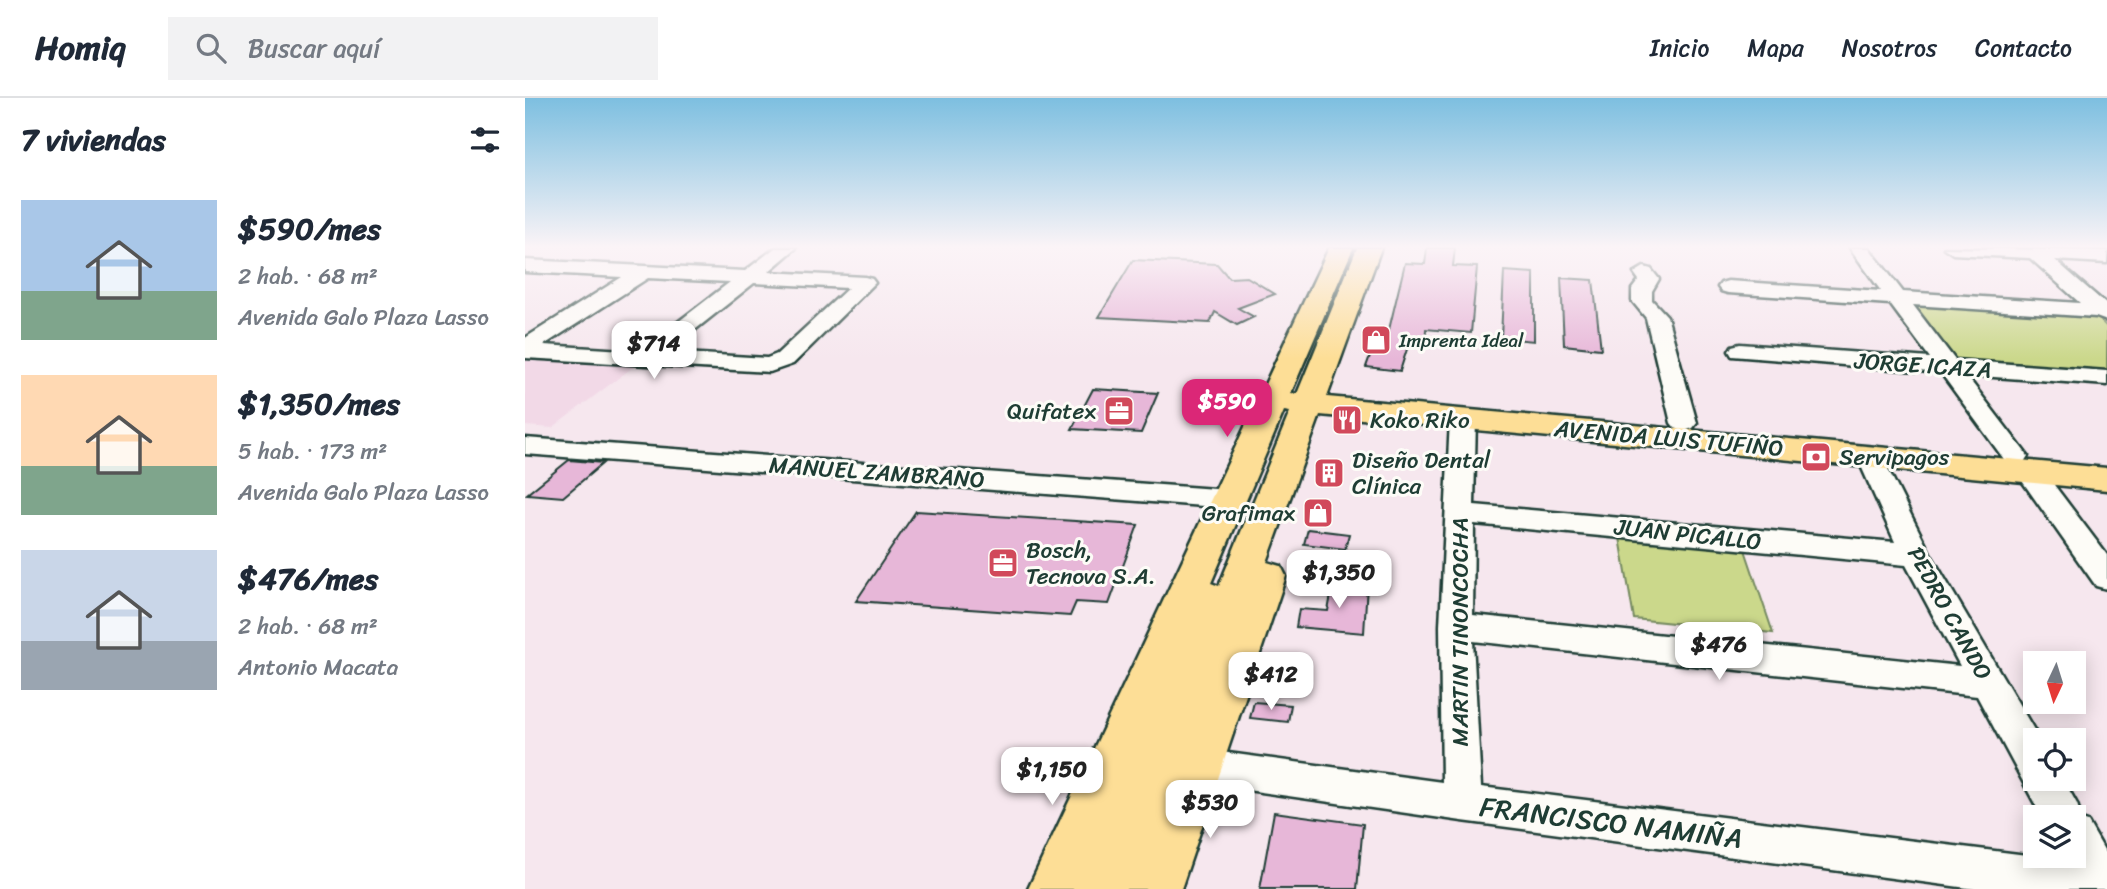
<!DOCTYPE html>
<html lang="es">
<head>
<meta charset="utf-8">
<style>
	:root { --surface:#fff; --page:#f2f2f3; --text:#1f2937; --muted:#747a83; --line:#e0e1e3; --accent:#db2777 }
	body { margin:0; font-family:Sriracha,sans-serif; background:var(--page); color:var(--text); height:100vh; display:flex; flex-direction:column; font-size:26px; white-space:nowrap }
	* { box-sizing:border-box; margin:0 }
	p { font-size:23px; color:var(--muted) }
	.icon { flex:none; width:38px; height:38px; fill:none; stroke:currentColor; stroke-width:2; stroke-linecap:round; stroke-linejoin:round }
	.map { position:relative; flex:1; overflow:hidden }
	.drawer { display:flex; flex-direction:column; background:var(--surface); width:525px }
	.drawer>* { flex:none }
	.needle { width:46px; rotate:184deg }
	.tools { position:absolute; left:1498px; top:553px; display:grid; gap:14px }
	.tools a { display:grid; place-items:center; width:63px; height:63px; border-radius:0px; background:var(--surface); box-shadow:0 4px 18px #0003; font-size:35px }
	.price { position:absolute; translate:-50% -60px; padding:0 16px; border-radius:14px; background:#fff; color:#222; font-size:23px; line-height:46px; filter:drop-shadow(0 2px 4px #0008) }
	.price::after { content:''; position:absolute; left:50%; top:42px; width:21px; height:16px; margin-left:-10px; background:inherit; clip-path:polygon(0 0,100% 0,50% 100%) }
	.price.selected { background:var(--accent); color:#fff }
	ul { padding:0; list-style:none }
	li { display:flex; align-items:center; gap:21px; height:175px; padding:0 21px }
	li span { display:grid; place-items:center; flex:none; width:196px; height:140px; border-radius:0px; color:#555 }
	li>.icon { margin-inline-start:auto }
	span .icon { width:84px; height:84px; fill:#fffc; stroke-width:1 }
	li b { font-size:30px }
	h2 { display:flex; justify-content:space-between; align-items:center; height:84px; padding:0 21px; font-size:30px }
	header { display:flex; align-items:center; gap:42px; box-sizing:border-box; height:98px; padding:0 35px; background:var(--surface); border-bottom:2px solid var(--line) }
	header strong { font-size:33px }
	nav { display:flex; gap:38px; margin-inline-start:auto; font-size:24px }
	.search { width:490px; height:63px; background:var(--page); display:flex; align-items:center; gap:18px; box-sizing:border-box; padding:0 24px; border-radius:0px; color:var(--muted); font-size:26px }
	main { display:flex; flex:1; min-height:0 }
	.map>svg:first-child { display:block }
	.built { fill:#f2d9e7 }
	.green { fill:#cbd88b; stroke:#758a60; stroke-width:2 }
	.building { fill:#e7b7d8; stroke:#1f3d34; stroke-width:2 }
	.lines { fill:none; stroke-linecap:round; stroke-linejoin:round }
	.minor-casing { stroke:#1f3d34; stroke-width:5 }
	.major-casing { stroke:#1f3d34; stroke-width:5 }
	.minor { fill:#fdfcf7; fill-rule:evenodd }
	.major { fill:#fdde96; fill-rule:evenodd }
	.labels { text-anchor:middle; stroke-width:6; stroke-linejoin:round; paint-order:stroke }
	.far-poi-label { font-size:19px; fill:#1f3d34; stroke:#fdfcf7; text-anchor:start }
	.street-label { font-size:23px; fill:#1f3d34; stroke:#fdfcf7 }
	.poi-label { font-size:23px; fill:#1f3d34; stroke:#fdfcf7; text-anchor:start }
	.near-street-label { font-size:28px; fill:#1f3d34; stroke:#fdfcf7 }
</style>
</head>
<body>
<header>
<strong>Homiq</strong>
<div class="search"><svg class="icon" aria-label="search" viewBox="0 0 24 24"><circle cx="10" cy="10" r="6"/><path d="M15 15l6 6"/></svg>Buscar aquí</div>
<nav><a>Inicio</a><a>Mapa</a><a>Nosotros</a><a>Contacto</a></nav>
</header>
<main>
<section class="drawer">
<h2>7 viviendas<svg class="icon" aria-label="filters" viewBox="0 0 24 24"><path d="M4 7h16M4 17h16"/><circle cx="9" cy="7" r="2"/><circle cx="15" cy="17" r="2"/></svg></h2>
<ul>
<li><span style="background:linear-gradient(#a9c7e8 65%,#7fa58c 0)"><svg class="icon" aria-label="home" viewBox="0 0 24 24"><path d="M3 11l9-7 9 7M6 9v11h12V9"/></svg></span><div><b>$590/mes</b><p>2 hab. · 68 m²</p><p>Avenida Galo Plaza Lasso</p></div></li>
<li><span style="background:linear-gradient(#ffd9b3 65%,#7fa58c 0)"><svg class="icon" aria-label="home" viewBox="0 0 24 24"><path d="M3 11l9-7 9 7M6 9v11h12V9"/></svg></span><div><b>$1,350/mes</b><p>5 hab. · 173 m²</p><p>Avenida Galo Plaza Lasso</p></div></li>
<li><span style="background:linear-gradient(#c9d6e8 65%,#9aa5b1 0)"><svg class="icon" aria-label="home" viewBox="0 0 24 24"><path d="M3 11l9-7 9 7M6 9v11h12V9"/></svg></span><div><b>$476/mes</b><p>2 hab. · 68 m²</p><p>Antonio Macata</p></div></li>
</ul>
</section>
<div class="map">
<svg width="1582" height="791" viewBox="0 0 1582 791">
	<rect width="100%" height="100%" fill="#f6e7ee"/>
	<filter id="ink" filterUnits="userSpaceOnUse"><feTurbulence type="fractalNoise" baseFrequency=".0143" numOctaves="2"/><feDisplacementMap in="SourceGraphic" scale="14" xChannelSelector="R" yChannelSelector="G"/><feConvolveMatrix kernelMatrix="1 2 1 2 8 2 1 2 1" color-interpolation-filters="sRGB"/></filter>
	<g filter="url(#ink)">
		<path class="built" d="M0,250l124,7 -97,73 -27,-2z"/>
		<g class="green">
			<path d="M1382,206l191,14 9,9v48l-154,-12z"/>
			<path d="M1093,428l123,12 32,95 -139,-14z"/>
		</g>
		<g class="building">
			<path d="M902,150h28l-2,18 24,1 -6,66 -45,-4 -1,18 -17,-1 -8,25 -34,-4 5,-14 2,-16 14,1 18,-75 20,1z"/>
			<path d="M608,162l84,4 12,14 18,-1 28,17 -37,14 16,9 -17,8 -22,-13 -5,11 -111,-6z"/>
			<path d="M979,173l30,2v68l-33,-3z"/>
			<path d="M1036,180l32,2 8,69 -37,-4z"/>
			<path d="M568,291l65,4 -17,40 -69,-4z"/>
			<path d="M44,362l34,3 -40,34 -36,-3z"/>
			<path d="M391,413l222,14 -29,79 -33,-2 -6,14 -214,-15z"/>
			<path d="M783,431l41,5 -4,15 -41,-5z"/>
			<path d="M809,481l33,6 -3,48 -68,-6 3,-18 29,2z"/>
			<path d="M729,604l37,3 -3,17 -38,-4z"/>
			<path d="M749,714l89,12 -6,65h-97z"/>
		</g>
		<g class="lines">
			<g class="minor-casing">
				<g id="minor">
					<path d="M250,150h21l-28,24 97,5 7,2 3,4 -82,81 -23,8 -245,-14v-20l97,-61 -97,-5v-12l220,11zM123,180l82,4 -90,69 -96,-6zM229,185l94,5 -71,66 -10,4 -100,-6z"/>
					<path d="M1325,150h19l34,44 177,11 -50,-45 -77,-4 -9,-6 163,3v12l-52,-3 52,45v16l-11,-4 -183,-12 42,55 152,11v14l-141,-10 62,81 -4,6 -9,2 -9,-2 -65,-89 -209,-17 -3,-5 3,-5 8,-2 190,14 -40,-54 -162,-11 -7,-2 -3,-4 3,-4 7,-2 153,10z"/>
					<path d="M1119,169l7,2 8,10 -7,12v9l15,16 30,107 -4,5 -9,3 -9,-3 -4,-5 -25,-105 -14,-17v-12l7,-9 -5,-7z"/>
					<path d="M938,313l9,3 4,5 -2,86 421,37 -38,-85 4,-6 9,-2 9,2 52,104 109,185h-5v39h28l14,25 5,16 6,2 19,33v34h-132l-513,-68 -278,-40 -14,-5 -5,-12 5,-12 14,-5 258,35 -2,-156 10,-207 4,-5zM949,426l432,41 54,101 -487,-51zM948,543l504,55 65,121h32v39h-11l1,2 -29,-2 -554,-69z"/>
					<path d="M0,340l704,52 10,2 4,7 -4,7 -10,2 -704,-54z"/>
					<path d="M1504,364l10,3 68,90v34l-11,-3 -81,-115 4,-6z"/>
				</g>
			</g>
			<g class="major-casing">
				<path id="major" d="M804,150h24l-62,145 6,1 60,-146h24l-54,149 780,71v22l-787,-75 -53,147 14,4 5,10 -105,313h-153zM759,313l6,1 -71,174 -8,-3z"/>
			</g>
			<use href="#minor" class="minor"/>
			<use href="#major" class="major"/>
		</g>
	</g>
	<linearGradient id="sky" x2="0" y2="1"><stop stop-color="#7dbfe0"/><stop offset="0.57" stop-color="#fbf4f7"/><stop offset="1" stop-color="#fbf4f7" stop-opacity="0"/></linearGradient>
	<rect width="1582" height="261" fill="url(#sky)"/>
	<defs>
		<g id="shop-square" transform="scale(1.575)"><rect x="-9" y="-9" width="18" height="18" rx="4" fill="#d1495b" stroke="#fdfcf7"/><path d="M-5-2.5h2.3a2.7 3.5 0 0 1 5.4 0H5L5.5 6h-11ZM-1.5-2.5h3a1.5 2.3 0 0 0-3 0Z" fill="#fff"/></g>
		<g id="office-square" transform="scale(1.575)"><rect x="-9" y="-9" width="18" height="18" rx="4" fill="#d1495b" stroke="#fdfcf7"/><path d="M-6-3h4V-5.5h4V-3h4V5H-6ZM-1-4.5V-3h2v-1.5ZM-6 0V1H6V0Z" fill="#fff"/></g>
		<g id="restaurant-square" transform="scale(1.575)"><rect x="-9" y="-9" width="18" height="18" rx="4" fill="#d1495b" stroke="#fdfcf7"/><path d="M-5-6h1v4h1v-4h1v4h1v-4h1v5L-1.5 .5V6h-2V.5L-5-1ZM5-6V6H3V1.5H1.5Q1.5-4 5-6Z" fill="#fff"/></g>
		<g id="bank-square" transform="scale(1.575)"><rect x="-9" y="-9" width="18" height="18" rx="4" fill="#d1495b" stroke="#fdfcf7"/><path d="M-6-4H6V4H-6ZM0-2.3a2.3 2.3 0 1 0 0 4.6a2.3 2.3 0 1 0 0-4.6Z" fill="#fff"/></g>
		<g id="building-square" transform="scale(1.575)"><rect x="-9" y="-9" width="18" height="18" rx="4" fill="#d1495b" stroke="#fdfcf7"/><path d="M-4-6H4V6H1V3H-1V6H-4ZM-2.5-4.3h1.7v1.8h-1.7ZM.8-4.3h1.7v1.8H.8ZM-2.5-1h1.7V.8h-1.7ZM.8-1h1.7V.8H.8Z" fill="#fff"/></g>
	</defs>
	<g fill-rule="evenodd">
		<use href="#shop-square" x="851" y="242"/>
		<use href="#office-square" x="594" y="313"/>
		<use href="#restaurant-square" x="822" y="322"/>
		<use href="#bank-square" x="1291" y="359"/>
		<use href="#building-square" x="804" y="375"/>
		<use href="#shop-square" x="793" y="415"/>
		<use href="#office-square" x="478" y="465"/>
	</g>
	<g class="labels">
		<g class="far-poi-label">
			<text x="874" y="249">Imprenta Ideal</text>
		</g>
		<g class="street-label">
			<text transform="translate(1398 267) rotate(4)" y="8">JORGE ICAZA</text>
			<text transform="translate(1144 340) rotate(5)" y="8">AVENIDA LUIS TUFIÑO</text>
			<text transform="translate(352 374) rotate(4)" y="8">MANUEL ZAMBRANO</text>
			<text transform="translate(1163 436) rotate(6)" y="8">JUAN PICALLO</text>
			<text transform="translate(1425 515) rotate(61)" y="8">PEDRO CANDO</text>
			<text transform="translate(935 534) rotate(-90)" y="8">MARTIN TINONCOCHA</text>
		</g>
		<g class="poi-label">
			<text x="571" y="321" text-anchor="end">Quifatex</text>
			<text x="845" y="330">Koko Riko</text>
			<text x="1314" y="367">Servipagos</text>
			<text x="827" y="370">Diseño Dental<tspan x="827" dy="26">Clínica</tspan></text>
			<text x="770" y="423" text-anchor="end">Grafimax</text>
			<text x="501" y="460">Bosch,<tspan x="501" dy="26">Tecnova S.A.</tspan></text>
		</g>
		<g class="near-street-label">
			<text transform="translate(1086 724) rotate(7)" y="10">FRANCISCO NAMIÑA</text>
		</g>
	</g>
</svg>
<div class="tools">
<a><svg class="needle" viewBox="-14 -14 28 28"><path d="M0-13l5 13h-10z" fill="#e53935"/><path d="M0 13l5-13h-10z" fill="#747a83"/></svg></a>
<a><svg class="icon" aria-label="locate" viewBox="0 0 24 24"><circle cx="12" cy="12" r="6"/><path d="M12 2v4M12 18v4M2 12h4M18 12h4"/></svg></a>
<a><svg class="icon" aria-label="layers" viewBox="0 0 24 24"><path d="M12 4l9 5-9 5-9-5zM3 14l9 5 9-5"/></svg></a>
</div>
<b class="price" style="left:129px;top:283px">$714</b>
<b class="price selected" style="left:702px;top:341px">$590</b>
<b class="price" style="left:814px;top:512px">$1,350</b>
<b class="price" style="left:1194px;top:584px">$476</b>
<b class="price" style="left:746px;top:614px">$412</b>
<b class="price" style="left:527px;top:709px">$1,150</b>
<b class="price" style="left:685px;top:742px">$530</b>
</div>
</main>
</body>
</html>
